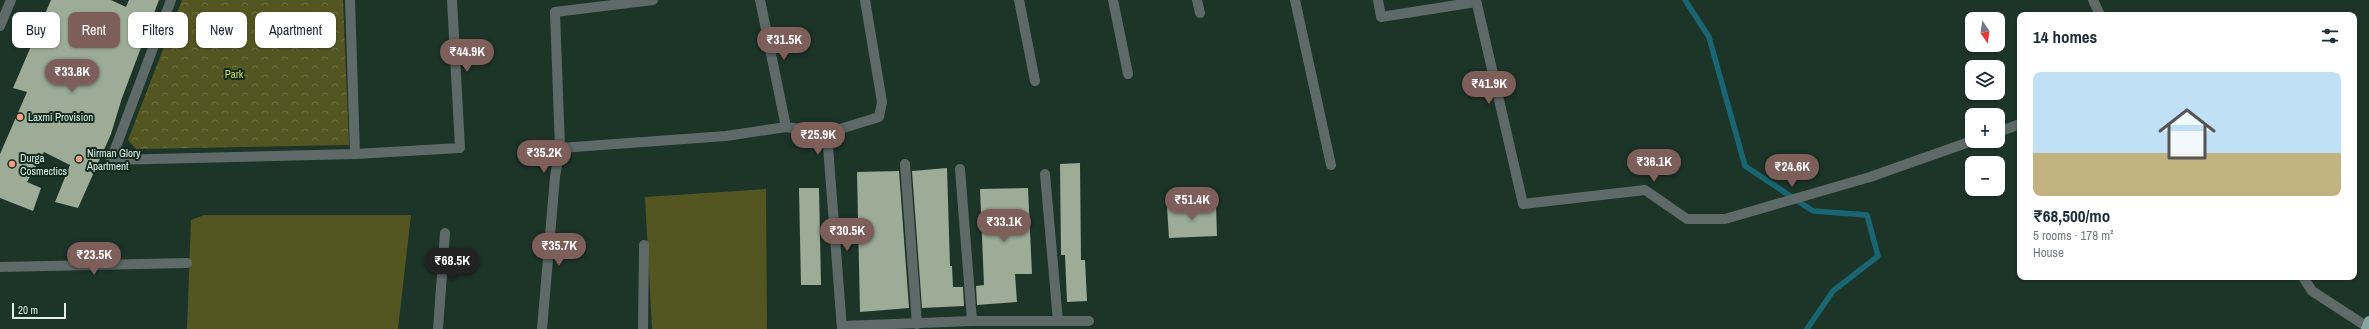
<!DOCTYPE html>
<html lang="en">
<head>
<meta charset="utf-8">
<style>
	:root { --surface:#fff; --page:#f2f2f3; --text:#1f2937; --muted:#747a83; --accent:#7e5e59 }
	body { margin:0; font-family:"Archivo Narrow",sans-serif; background:var(--page); color:var(--text); height:100vh; display:flex; flex-direction:column; font-size:15px; white-space:nowrap }
	* { box-sizing:border-box; margin:0 }
	p { font-size:13px; color:var(--muted) }
	.icon { flex:none; width:22px; height:22px; fill:none; stroke:currentColor; stroke-width:2; stroke-linecap:round; stroke-linejoin:round }
	.map { position:relative; flex:1; overflow:hidden }
	.drawer { position:absolute; left:2017px; top:12px; width:340px; height:268px; display:flex; flex-direction:column; background:var(--surface); border-radius:8px; box-shadow:0 1px 3px #0004 }
	.drawer>* { flex:none }
	.hud { position:absolute; left:12px; top:12px; width:380px; height:36px; display:flex; gap:8px }
	.needle { width:26px; rotate:167deg }
	.fabs { position:absolute; left:1965px; top:12px; display:grid; gap:8px }
	.fabs a { display:grid; place-items:center; width:40px; height:40px; border-radius:8px; background:var(--surface); box-shadow:0 1px 3px #0004; font-size:20px }
	.scale { position:absolute; left:12px; bottom:10px; width:54px; box-sizing:border-box; padding-left:4px; border:2px solid #e2f0e8; border-top:0; font-size:11px; line-height:14px; white-space:nowrap; color:#e2f0e8; -webkit-text-stroke:3px #132a1f; paint-order:stroke }
	.price { position:absolute; translate:-50% -34px; padding:0 9px; border-radius:14px; background:var(--accent); color:#fff; font-size:13px; line-height:26px; filter:drop-shadow(0 1px 2px #0008) }
	.price::after { content:''; position:absolute; left:50%; top:24px; width:12px; height:9px; margin-left:-6px; background:inherit; clip-path:polygon(0 0,100% 0,50% 100%) }
	.price.active { background:#222; color:#fff }
	ul { padding:0; list-style:none }
	li { display:grid; align-content:center; gap:8px; height:212px; padding:0 16px }
	li span { display:grid; place-items:center; height:124px; border-radius:8px; color:#555 }
	li>.icon { margin-inline-start:auto }
	span .icon { width:72px; height:72px; fill:#fffc; stroke-width:1 }
	li b { font-size:17px }
	h2 { display:flex; justify-content:space-between; align-items:center; height:48px; padding:0 16px; font-size:17px }
	.pill { padding:0 14px; border-radius:8px; background:var(--surface); box-shadow:0 1px 3px #0004; font-size:14px; line-height:36px }
	.pill.active { background:var(--accent); color:#fff }
	.map>svg:first-child { display:block }
	.grass { fill:#535620 }
	.park { fill:url(#park-crowns) }
	.lines { fill:none; stroke-linecap:round; stroke-linejoin:round }
	.stream { stroke:#196672; stroke-width:5.5 }
	.building { fill:#9cac96 }
	.minor { stroke:#5d6a68; stroke-width:10 }
	.major { stroke:#89a5a1; stroke-width:10 }
	.poi-dot { fill:#f39f83; stroke:#132a1f; stroke-width:1.5 }
	.labels { text-anchor:middle; stroke-width:4; stroke-linejoin:round; paint-order:stroke }
	.park-label { font-size:11px; fill:#d3dc5a; stroke:#132a1f }
	.poi-label { font-size:11px; fill:#e2f0e8; stroke:#132a1f; text-anchor:start }
</style>
</head>
<body>
<div class="map">
<svg width="2369" height="329" viewBox="0 0 2369 329">
	<defs>
		<pattern id="park-crowns" width="20" height="18" patternUnits="userSpaceOnUse"><rect width="20" height="18" fill="#535620"/><path d="M2 6a3 3 0 1 1 6 0M12 15a3 3 0 1 1 6 0" fill="none" stroke="#6b6f40"/></pattern>
	</defs>
	<rect width="100%" height="100%" fill="#1d3429"/>
	<g class="grass">
		<path d="M766,189l1,140h-115l-7,-132z"/>
		<path d="M204,215h207l-13,114h-211l4,-109z"/>
	</g>
	<path class="park" d="M182,0h161l6,145 -213,4 -8,-9z"/>
	<g class="lines">
		<path class="stream" d="M1685,0l24,37 36,129 68,45 54,4 11,41 -45,35 -26,38"/>
	</g>
	<g class="building">
		<path d="M51,0h60l15,7 3,-7h30l-37,98 -11,36 -33,74 -23,-6 15,-37 -26,-13 -17,30 14,6 -8,23 -33,-13v-44l27,-62 -14,-4z"/>
		<path d="M1080,163l1,97h4l2,41 -20,1 -2,-47h-4l-1,-91z"/>
		<path d="M947,168l3,98h2l1,21h10l1,19 -42,2 -10,-137z"/>
		<path d="M899,171l10,137 -49,4 -3,-140z"/>
		<path d="M799,188h20l2,97h-20z"/>
		<path d="M1028,188l4,86h-17l2,28 -40,3 -1,-19 8,-1 -4,-96z"/>
		<path d="M1216,205l1,31 -48,2 -2,-31z"/>
	</g>
	<g class="lines">
		<g class="minor">
			<path d="M171,0l-60,160 244,-6 105,-6 -8,-148"/>
			<path d="M350,0l5,154"/>
			<path d="M760,0l26,127"/>
			<path d="M1019,0l16,81"/>
			<path d="M1113,0l15,74"/>
			<path d="M1197,0l3,13"/>
			<path d="M1295,0l36,165"/>
			<path d="M1378,0l3,17 95,-15"/>
			<path d="M1476,0l47,204 122,-14 42,29h38l145,-42 102,-36"/>
			<path d="M2093,0l7,15"/>
			<path d="M0,26l11,-26"/>
			<path d="M1998,132l22,-8"/>
			<path d="M827,133l15,196"/>
			<path d="M560,148l166,-12 60,-9 41,6 52,-16 3,-15 -17,-102"/>
			<path d="M905,164l12,160"/>
			<path d="M960,169l12,152"/>
			<path d="M1045,174l13,147"/>
			<path d="M0,267l187,-4"/>
			<path d="M2303,277l9,14 57,37"/>
			<path d="M842,326l130,-5h117"/>
			<path d="M438,329l7,-96"/>
			<path d="M542,329l13,-152 5,-29 -5,-136 98,-12"/>
			<path d="M643,329l1,-84"/>
		</g>
		<path class="major" d="M2366,329l3,-8"/>
	</g>
	<g class="poi-dot">
		<circle cx="20" cy="117" r="4"/>
		<circle cx="79" cy="159" r="4"/>
		<circle cx="12" cy="164" r="4"/>
	</g>
	<g class="labels">
		<g class="park-label">
			<text x="234" y="78">Park</text>
		</g>
		<g class="poi-label">
			<text x="28" y="121">Laxmi Provision</text>
			<text x="87" y="157">Nirman Glory<tspan x="87" dy="13">Apartment</tspan></text>
			<text x="20" y="162">Durga<tspan x="20" dy="13">Cosmectics</tspan></text>
		</g>
	</g>
</svg>
<div class="fabs">
<a><svg class="needle" viewBox="-14 -14 28 28"><path d="M0-13l5 13h-10z" fill="#e53935"/><path d="M0 13l5-13h-10z" fill="#747a83"/></svg></a>
<a><svg class="icon" aria-label="layers" viewBox="0 0 24 24"><path d="M12 4l9 5-9 5-9-5zM3 14l9 5 9-5"/></svg></a>
<a>+</a>
<a>−</a>
</div>
<div class="scale">20 m</div>
<b class="price" style="left:784px;top:61px">₹31.5K</b>
<b class="price" style="left:467px;top:73px">₹44.9K</b>
<b class="price" style="left:72px;top:93px">₹33.8K</b>
<b class="price" style="left:1489px;top:105px">₹41.9K</b>
<b class="price" style="left:818px;top:156px">₹25.9K</b>
<b class="price" style="left:544px;top:174px">₹35.2K</b>
<b class="price" style="left:1654px;top:183px">₹36.1K</b>
<b class="price" style="left:1792px;top:188px">₹24.6K</b>
<b class="price" style="left:1192px;top:221px">₹51.4K</b>
<b class="price" style="left:1004px;top:243px">₹33.1K</b>
<b class="price" style="left:847px;top:252px">₹30.5K</b>
<b class="price" style="left:559px;top:267px">₹35.7K</b>
<b class="price" style="left:94px;top:276px">₹23.5K</b>
<b class="price active" style="left:452px;top:282px">₹68.5K</b>
<div class="hud">
<a class="pill">Buy</a>
<a class="pill active">Rent</a>
<a class="pill">Filters</a>
<a class="pill">New</a>
<a class="pill">Apartment</a>
</div>
<section class="drawer">
<h2>14 homes<svg class="icon" aria-label="filters" viewBox="0 0 24 24"><path d="M4 7h16M4 17h16"/><circle cx="9" cy="7" r="2"/><circle cx="15" cy="17" r="2"/></svg></h2>
<ul>
<li><span style="background:linear-gradient(#bfe0f5 65%,#c2b280 0)"><svg class="icon" aria-label="home" viewBox="0 0 24 24"><path d="M3 11l9-7 9 7M6 9v11h12V9"/></svg></span><div><b>₹68,500/mo</b><p>5 rooms · 178 m²</p><p>House</p></div></li>
</ul>
</section>
</div>
</body>
</html>
